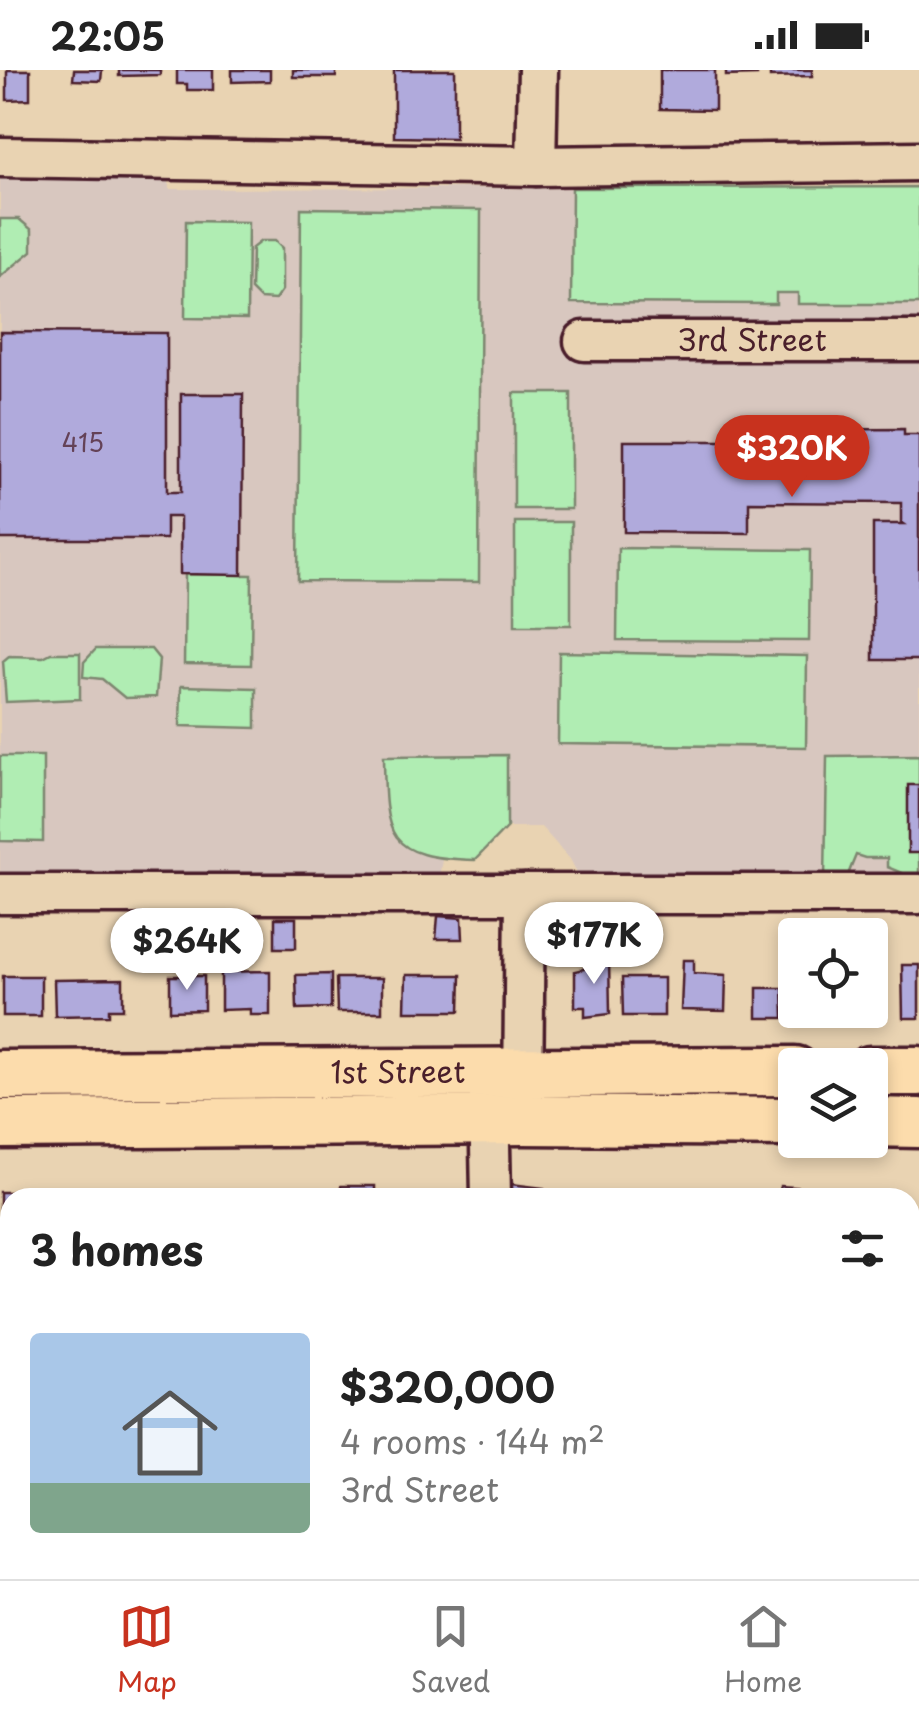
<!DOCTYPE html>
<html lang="en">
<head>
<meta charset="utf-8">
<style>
	:root { --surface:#fff; --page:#f2f2f2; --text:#222; --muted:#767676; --line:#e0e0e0; --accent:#c8321e }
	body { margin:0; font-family:"Playpen Sans",sans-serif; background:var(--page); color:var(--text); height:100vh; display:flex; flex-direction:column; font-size:38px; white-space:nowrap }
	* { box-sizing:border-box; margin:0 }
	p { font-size:32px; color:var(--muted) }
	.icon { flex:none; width:55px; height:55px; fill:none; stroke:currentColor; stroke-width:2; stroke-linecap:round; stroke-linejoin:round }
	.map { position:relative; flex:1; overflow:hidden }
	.side { position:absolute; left:0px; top:1118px; width:920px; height:392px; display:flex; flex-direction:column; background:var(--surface); border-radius:30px 30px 0 0; box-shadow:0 5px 15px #0003 }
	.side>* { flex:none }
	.buttons { position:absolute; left:778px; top:848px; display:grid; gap:20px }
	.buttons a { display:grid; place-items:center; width:110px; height:110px; border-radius:10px; background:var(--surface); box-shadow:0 5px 15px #0003; font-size:50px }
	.price { position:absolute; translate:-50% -85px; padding:0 22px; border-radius:35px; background:#fff; color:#222; font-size:32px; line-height:65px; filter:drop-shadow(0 2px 5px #0008) }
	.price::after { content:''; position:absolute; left:50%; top:60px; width:30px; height:22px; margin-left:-15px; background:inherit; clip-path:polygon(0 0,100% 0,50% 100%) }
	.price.selected { background:var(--accent); color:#fff }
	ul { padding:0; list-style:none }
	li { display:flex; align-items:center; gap:30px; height:250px; padding:0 30px }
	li+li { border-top:2px solid var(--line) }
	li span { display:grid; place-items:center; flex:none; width:280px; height:200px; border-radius:10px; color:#555 }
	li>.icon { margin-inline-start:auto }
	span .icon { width:120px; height:120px; fill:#fffc; stroke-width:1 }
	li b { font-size:42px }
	h2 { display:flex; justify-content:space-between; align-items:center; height:120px; padding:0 30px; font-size:42px }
	.status { display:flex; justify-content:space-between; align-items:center; height:70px; padding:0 50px; background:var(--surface); direction:ltr }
	.status svg { height:28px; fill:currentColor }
	.tabs { display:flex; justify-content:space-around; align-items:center; height:140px; border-top:2px solid var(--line); background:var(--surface); font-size:28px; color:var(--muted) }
	.tabs a { display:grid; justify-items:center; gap:5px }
	.tabs .selected { color:var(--accent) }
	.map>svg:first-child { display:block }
	.built { fill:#d8c7bf }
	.green { fill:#b0edb3; stroke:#7d866f; stroke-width:2.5 }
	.building { fill:#b0aadc; stroke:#4a1f2b; stroke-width:2.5 }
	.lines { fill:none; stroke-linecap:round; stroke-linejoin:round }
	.minor-casing { stroke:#4a1f2b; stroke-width:45 }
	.major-casing { stroke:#4a1f2b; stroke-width:55 }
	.minor { stroke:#e9d3b2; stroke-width:38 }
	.major { stroke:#fcdcac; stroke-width:48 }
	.labels { text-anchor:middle; stroke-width:9; stroke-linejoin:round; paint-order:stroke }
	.number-label { font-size:25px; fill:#644257 }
	.street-label { font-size:30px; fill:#4a1f2b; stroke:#e9d3b2 }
</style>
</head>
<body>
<div class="status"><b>22:05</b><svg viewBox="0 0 49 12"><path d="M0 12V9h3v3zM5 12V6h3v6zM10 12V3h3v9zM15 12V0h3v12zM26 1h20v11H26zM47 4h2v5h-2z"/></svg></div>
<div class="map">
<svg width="919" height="1509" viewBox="0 0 919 1509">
	<rect width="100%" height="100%" fill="#e9d3b2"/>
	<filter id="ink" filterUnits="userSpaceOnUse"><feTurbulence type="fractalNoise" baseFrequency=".01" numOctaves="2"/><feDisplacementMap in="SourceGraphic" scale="20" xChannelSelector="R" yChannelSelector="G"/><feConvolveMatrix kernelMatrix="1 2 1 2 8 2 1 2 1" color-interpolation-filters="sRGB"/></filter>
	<g filter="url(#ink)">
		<path class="built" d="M0,98l168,1 1,20 750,-2v694l-338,-1 -11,-21 -29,-32h-34v-36l-32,69 -33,-1 -2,13h-440z"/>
		<g class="green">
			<path d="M919,117v117h-121v-11h-22v11l-205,-1 1,-115z"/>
			<path d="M301,138l180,2 -2,372 -181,-1z"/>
			<path d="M0,149h19l13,11v21l-32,26z"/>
			<path d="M186,151l62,1 -1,97 -62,-1z"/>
			<path d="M261,171h14l7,7v42l-7,10 -15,-1 -9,-9 1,-42z"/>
			<rect x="514" y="323" width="57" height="116"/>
			<rect x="515" y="452" width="56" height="103"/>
			<path d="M618,478l192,2 -1,91 -192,-1z"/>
			<path d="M185,504l67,1 -1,90 -67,-1z"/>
			<path d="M96,579h55l8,10 -3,38 -31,1 -23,-19 -19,-2 1,-15z"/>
			<path d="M559,582l248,4 -1,91 -248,-3z"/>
			<path d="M51,583h29v46l-74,3 -3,-41 6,-5 34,1z"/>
			<path d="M181,616l75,2v40l-76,-2z"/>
			<path d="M507,685v72l-32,33c-89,-2 -90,-23 -91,-104z"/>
			<path d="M919,685v125l-32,-13v-9h-22l-9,-3 -9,22 -22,3 2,-124z"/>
			<path d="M0,686h43v86l-43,-1z"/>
		</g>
		<g class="building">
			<path d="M7,0h23v29l-23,1z"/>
			<path d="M74,0h28l-1,11 -28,-1z"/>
			<path d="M119,0h41v5l-41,1z"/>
			<path d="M177,0h36v20h-26v-6h-10z"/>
			<path d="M232,0h38v11l-38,1z"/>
			<rect x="293" y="0" width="43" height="7"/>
			<path d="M394,0h61v68l-61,-1z"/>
			<path d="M660,0h55v40l-55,-1z"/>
			<path d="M726,0h31v5l-31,1z"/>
			<path d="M770,0h42v6l-42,1z"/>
			<path d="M0,262l167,1v159h14v-98h62l-1,181 -62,-1v-57h-14v22h-166z"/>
			<path d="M904,359v6h15v225h-46v-136h31l-3,-2v-19l-152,-1v31l-125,-1v-91h107v-5l28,-6z"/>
			<rect x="908" y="715" width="11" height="68"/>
			<path d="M438,846l24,2 1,21h-27z"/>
			<rect x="275" y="848" width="21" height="30"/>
			<path d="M586,886l23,2 1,56 -25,3v-10h-10v-36l9,-2z"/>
			<path d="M683,890h11v13l32,2 -1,36 -44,-1z"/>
			<path d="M902,895h17v53h-16z"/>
			<path d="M270,901v44h-20v-6l-29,1v-38z"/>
			<path d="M331,904v34l-34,1 -1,-34z"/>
			<path d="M406,905h55l-1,36h-55z"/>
			<rect x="3" y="906" width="38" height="40"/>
			<path d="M170,906h34v34l-34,1z"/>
			<path d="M336,908h46v34h-45z"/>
			<path d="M622,908h42v38h-41z"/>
			<path d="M123,909v30h-14v6l-54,1 -1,-36z"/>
			<path d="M757,918h26l1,30h-27z"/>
			<path d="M812,940h40v9l-40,-1z"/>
			<path d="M511,1114l33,4 -1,10h-33z"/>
			<rect x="341" y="1116" width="34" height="12"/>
			<path d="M780,1116l28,2v10h-29z"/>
			<path d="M271,1119l45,1v8h-46z"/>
			<path d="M108,1121v7h-47v-6z"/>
			<path d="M246,1121v7h-59v-6z"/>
			<path d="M0,1122h11l-1,40h-10z"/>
			<path d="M140,1122l33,2 -1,4h-33z"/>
			<path d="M390,1123l31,2 -1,3h-30z"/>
			<path d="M718,1123l34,1v4h-34z"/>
			<path d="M875,1123l1,5h-31v-3z"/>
			<path d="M0,1300h6l1,36h-7z"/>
			<path d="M281,1500h34v9h-35z"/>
			<rect x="317" y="1500" width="59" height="9"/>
			<path d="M394,1500h51l-1,9h-51z"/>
			<rect x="535" y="1500" width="32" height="9"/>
			<path d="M582,1500h42v9h-41z"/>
			<rect x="645" y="1500" width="34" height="9"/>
			<rect x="696" y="1500" width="38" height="9"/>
			<rect x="774" y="1500" width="47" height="9"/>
			<rect x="839" y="1500" width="64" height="9"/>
		</g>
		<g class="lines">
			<g class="minor-casing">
				<g id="minor">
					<path d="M0,87l536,9 383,-5"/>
					<path d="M536,96l2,-96"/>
					<path id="s1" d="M584,271h335"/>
					<path d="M0,824h525"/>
					<path d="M489,1023l2,105"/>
					<path d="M523,1027l2,-203h394"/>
					<path d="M910,1221h9"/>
					<path d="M0,1222h10"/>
					<path d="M0,1404h10"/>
					<path d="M910,1408h9"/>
					<path d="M233,1500v9"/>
				</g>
			</g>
			<g class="major-casing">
				<g id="major">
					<path d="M870,1001h49"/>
					<path id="s2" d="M0,1005l795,-4"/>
					<path d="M870,1052l49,1"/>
					<path d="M0,1054l523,-4 272,2"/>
				</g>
			</g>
			<use href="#minor" class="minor"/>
			<use href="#major" class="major"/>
		</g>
	</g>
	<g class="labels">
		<g class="number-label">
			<text x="83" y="382">415</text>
		</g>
		<g class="street-label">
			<text dy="10" stroke="none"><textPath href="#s1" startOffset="168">3rd Street</textPath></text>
			<text dy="10" stroke="none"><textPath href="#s2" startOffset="398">1st Street</textPath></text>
		</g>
	</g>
</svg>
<div class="buttons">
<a><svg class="icon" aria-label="locate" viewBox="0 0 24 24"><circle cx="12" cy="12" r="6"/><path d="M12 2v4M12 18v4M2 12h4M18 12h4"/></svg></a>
<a><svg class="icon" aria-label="layers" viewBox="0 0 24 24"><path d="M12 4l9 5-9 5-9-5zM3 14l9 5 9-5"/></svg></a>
</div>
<b class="price selected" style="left:792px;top:430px">$320K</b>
<b class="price" style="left:594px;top:917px">$177K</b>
<b class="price" style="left:187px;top:923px">$264K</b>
<section class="side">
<h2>3 homes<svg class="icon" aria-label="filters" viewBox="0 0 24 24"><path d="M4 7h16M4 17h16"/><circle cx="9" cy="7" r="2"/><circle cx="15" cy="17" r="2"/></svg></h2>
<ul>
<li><span style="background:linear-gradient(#a9c7e8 75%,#7fa58c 0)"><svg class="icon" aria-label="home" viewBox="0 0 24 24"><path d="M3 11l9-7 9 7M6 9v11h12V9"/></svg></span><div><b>$320,000</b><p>4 rooms · 144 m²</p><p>3rd Street</p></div></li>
</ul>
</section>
</div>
<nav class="tabs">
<a class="selected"><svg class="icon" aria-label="map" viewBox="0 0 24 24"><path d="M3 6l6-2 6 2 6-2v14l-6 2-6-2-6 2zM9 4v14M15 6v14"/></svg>Map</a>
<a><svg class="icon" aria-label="saved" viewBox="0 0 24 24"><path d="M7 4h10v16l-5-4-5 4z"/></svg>Saved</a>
<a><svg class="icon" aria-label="home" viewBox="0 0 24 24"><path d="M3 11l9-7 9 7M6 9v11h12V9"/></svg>Home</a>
</nav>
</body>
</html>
